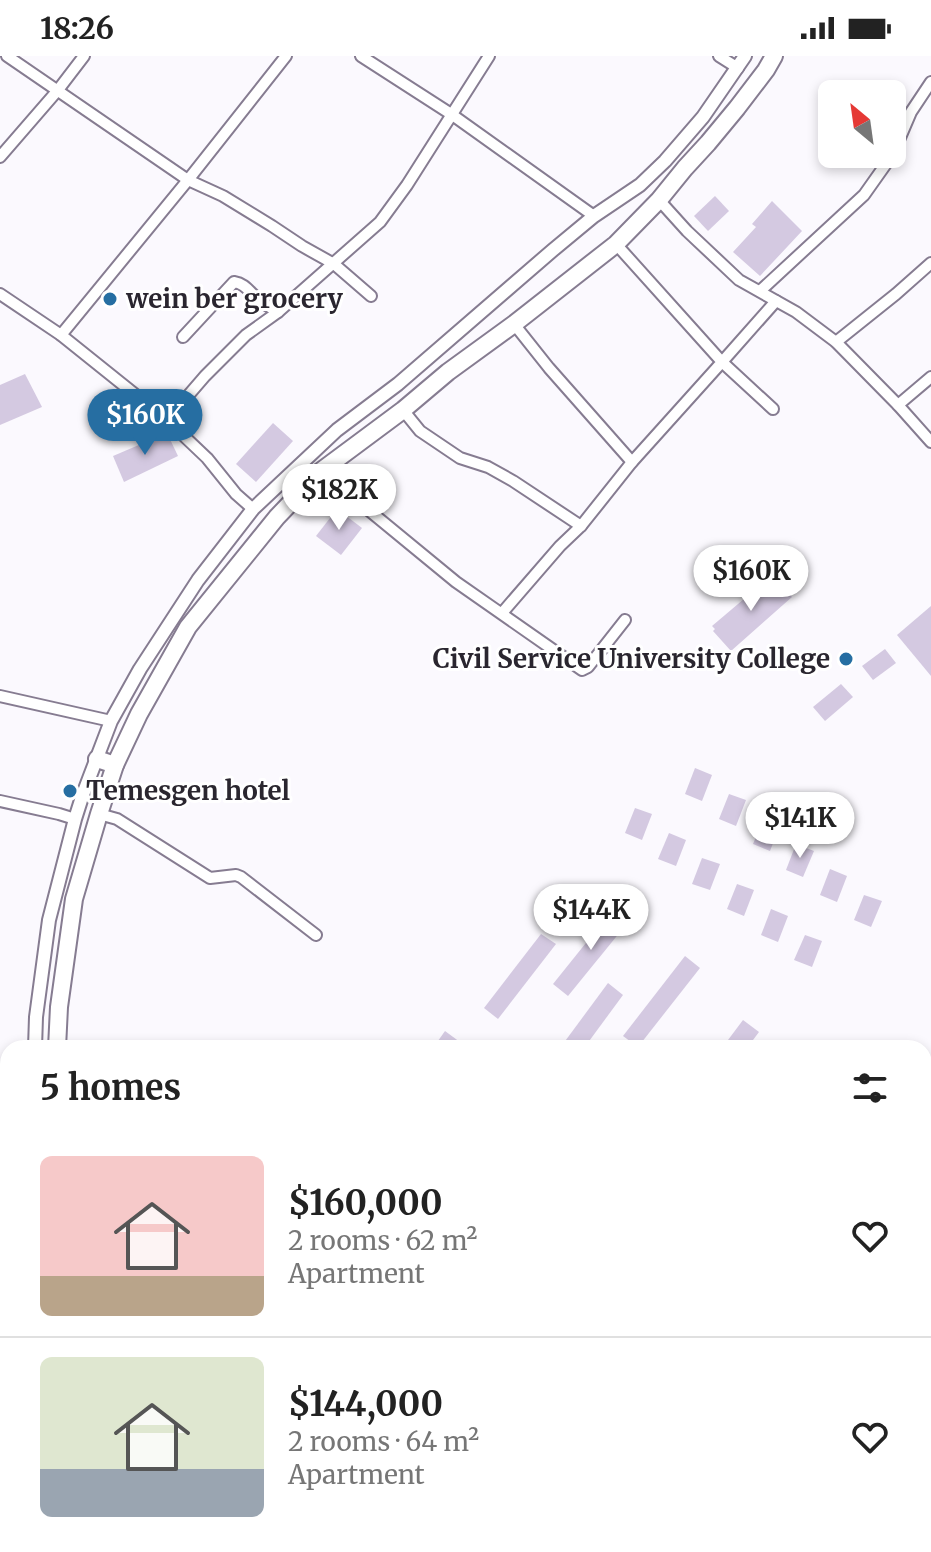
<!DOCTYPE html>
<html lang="en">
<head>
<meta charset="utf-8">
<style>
	:root { --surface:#fff; --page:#f6f6f6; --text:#222; --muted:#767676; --line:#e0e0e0; --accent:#266ea2 }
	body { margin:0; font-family:Merriweather,serif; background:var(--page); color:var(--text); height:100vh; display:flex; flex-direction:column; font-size:30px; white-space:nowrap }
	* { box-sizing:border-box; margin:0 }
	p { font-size:26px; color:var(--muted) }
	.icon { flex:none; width:44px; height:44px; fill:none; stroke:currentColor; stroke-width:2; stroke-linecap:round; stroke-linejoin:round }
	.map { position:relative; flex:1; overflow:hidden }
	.drawer { position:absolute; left:0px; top:984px; width:932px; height:512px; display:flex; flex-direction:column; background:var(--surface); border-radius:24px 24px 0 0; box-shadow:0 4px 12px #0003 }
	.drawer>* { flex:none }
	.needle { width:52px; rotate:331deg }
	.buttons { position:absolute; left:818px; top:24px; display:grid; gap:16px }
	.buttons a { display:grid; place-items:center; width:88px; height:88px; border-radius:12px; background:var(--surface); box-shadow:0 4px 12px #0003; font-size:40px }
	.price { position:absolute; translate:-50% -68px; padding:0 18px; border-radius:28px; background:#fff; color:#222; font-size:26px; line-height:52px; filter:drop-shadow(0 2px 4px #0008) }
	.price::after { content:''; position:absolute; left:50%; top:48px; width:24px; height:18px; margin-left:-12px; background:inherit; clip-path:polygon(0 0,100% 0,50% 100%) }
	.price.active { background:var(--accent); color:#fff }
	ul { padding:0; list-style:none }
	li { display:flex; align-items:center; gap:24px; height:200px; padding:0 40px }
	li+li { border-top:2px solid var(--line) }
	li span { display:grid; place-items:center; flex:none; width:224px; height:160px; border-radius:12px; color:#555 }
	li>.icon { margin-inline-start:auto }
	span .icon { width:96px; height:96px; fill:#fffc; stroke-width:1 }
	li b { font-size:34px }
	h2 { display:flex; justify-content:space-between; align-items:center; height:96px; padding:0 40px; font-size:34px }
	.status { display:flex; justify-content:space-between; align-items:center; height:56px; padding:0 40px; background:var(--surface); direction:ltr }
	.status svg { height:22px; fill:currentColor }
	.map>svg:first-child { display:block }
	.green { fill:#ceedc9 }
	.building { fill:#d4c9e1 }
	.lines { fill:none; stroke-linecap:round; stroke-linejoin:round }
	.minor-casing { stroke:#867c91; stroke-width:14 }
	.tertiary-casing { stroke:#867c91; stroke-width:16 }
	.secondary-casing { stroke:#867c91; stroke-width:18 }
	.primary-casing { stroke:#867c91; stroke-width:20 }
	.minor { stroke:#fff; stroke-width:10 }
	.tertiary { stroke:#fff; stroke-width:12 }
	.secondary { stroke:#fff; stroke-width:14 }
	.primary { stroke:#fff; stroke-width:16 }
	.poi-dot { fill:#266ea2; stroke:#fff; stroke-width:3 }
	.labels { text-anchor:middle; stroke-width:6; stroke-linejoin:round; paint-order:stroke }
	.poi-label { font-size:26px; font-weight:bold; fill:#2a262f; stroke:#fff; text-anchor:start }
</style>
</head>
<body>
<div class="status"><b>18:26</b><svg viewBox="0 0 49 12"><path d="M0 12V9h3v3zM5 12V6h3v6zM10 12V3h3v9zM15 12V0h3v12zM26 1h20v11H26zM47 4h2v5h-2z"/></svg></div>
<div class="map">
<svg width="931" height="1496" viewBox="0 0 931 1496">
	<rect width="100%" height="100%" fill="#fbf9fe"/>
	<path class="green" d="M253,1488h191l4,8h-202z"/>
	<g class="building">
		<path d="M715,140l14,15 -21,20 -14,-15z"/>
		<path d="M772,145l30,30 -42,45 -27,-24 23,-25 -4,-3z"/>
		<path d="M25,318l17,33 -42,18v-40z"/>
		<path d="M273,367l20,18 -37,41 -20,-18z"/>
		<path d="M167,377l11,23 -54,26 -11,-26z"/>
		<path d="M337,453l25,19 -21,27 -25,-19z"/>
		<path d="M770,521l2,3 3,-3 17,20 -61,54 -18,-20 2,-2 -3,-3z"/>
		<path d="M931,550v70l-34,-41z"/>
		<path d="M885,593l11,14 -23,17 -11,-14z"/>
		<path d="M841,628l12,13 -28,24 -12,-14z"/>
		<path d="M695,712l17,7 -10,26 -17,-7z"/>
		<path d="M729,738l17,6 -10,26 -17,-7z"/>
		<path d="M635,752l17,6 -10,26 -17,-7z"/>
		<path d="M763,763l17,6 -10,26 -17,-7z"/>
		<path d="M669,777l17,7 -10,26 -18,-7z"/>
		<path d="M796,788l18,7 -11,26 -17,-7z"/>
		<path d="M702,802l18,6 -10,26 -18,-6z"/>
		<path d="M830,813l17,7 -10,26 -17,-7z"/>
		<path d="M737,828l17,6 -10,26 -17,-7z"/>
		<path d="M864,839l18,6 -11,26 -17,-7z"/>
		<path d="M614,852l15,13 -61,75 -15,-12z"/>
		<path d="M771,853l17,7 -10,26 -17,-7z"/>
		<path d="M541,878l15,10 -58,75 -14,-11z"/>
		<path d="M805,879l17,6 -10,26 -18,-7z"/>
		<path d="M685,900l15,12 -62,79 -15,-11z"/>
		<path d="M608,927l15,12 -39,53h-24z"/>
		<path d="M743,964l16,12 -12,16h-25z"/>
		<path d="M445,975l23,17h-35z"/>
	</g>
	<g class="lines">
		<g class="minor-casing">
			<g id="minor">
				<path d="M7,0l181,124 35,16 49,30 30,20 32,18 37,32"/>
				<path d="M361,0l90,58 143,102"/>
				<path d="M719,0l19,12"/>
				<path d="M0,101l58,-67 26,-34"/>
				<path d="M659,144l28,31 52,49 57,32 40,30 62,63 33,37"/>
				<path d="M760,235l104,-96 29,-41 18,-42 20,-30"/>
				<path d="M0,238l61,41 106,85 40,38 29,36 17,15"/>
				<path d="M514,268l35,44 83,94"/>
				<path d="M61,279l127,-155 98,-124"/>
				<path d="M183,281l51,-55c12,2 15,10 24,17 6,5 13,9 20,13"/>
				<path d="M836,286l60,-48 35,-31"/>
				<path d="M898,349l33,-28"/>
				<path d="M773,353l-51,-47 54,-61"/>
				<path d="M403,354l17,21 40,27 28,9 25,14 68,45"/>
				<path d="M167,364l38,-44 41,-41 32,-23 102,-90 27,-37 82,-129"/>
				<path d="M321,415l135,111 126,88 6,-3 37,-47"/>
				<path d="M502,557l58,-67 21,-20 51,-64 90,-100 -106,-118"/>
				<path d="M0,640l111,25"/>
				<path d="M0,745l59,13 16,5"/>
				<path d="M99,758l18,5 93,59 26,-3 5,2 75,58"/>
				<path d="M924,1085l7,-9"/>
				<path d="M0,1091l8,5"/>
				<path d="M924,1305l7,6"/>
				<path d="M924,1396l7,-5"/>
				<path d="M503,1488l4,8"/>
				<path d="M738,1496l8,-8"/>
				<path d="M790,1496l13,-8"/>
			</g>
		</g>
		<g class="tertiary-casing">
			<g id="tertiary">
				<path d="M35,992l1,-31 13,-97 26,-101 7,-22 29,-76 29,-52 58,-89 55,-71 84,-79 61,-46 155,-134 41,-34 46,-31 25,-24 38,-44 42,-61"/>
				<path d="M34,1488l1,8"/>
			</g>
		</g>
		<g class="secondary-casing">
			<path id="secondary" d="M0,1244l8,1"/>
		</g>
		<g class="primary-casing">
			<g id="primary">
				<path d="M97,703l18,6"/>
				<path d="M57,992l2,-41 15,-108 25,-85 16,-49 24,-51 49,-87 89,-110 44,-46 82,-61 45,-38 66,-48 102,-80 43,-44 26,-32 23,-25 29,-35 29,-38 8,-14"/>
				<path d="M55,1488l1,8"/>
			</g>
		</g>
		<use href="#minor" class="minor"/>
		<use href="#tertiary" class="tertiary"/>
		<use href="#secondary" class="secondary"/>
		<use href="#primary" class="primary"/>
	</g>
	<g class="poi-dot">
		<circle cx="110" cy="243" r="8"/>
		<circle cx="846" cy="603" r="8"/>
		<circle cx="70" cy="735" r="8"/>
	</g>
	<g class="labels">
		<g class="poi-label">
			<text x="126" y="252">wein ber grocery</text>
			<text x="830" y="612" text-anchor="end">Civil Service University College</text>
			<text x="86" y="744">Temesgen hotel</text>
		</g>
	</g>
</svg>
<div class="buttons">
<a><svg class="needle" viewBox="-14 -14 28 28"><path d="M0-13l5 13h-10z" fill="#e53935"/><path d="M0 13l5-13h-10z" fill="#767676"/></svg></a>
</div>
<b class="price active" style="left:145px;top:401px">$160K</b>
<b class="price" style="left:339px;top:476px">$182K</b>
<b class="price" style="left:751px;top:557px">$160K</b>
<b class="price" style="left:800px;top:804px">$141K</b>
<b class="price" style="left:591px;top:896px">$144K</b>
<section class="drawer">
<h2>5 homes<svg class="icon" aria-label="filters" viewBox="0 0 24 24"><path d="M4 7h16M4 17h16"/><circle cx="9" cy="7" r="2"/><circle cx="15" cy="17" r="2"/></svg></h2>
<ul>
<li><span style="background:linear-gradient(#f6c9c9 75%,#b9a48a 0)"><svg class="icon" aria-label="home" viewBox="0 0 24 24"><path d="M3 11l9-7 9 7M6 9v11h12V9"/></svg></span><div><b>$160,000</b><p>2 rooms · 62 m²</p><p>Apartment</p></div><svg class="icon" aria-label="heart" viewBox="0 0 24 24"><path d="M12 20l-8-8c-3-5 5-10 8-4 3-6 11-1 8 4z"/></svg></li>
<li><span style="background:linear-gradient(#dfe7d0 70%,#9aa5b1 0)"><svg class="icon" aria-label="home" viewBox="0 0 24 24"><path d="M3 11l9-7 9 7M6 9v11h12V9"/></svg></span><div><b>$144,000</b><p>2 rooms · 64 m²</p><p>Apartment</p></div><svg class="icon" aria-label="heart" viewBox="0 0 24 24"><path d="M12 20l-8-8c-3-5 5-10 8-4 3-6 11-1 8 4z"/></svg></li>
</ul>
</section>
</div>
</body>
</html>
